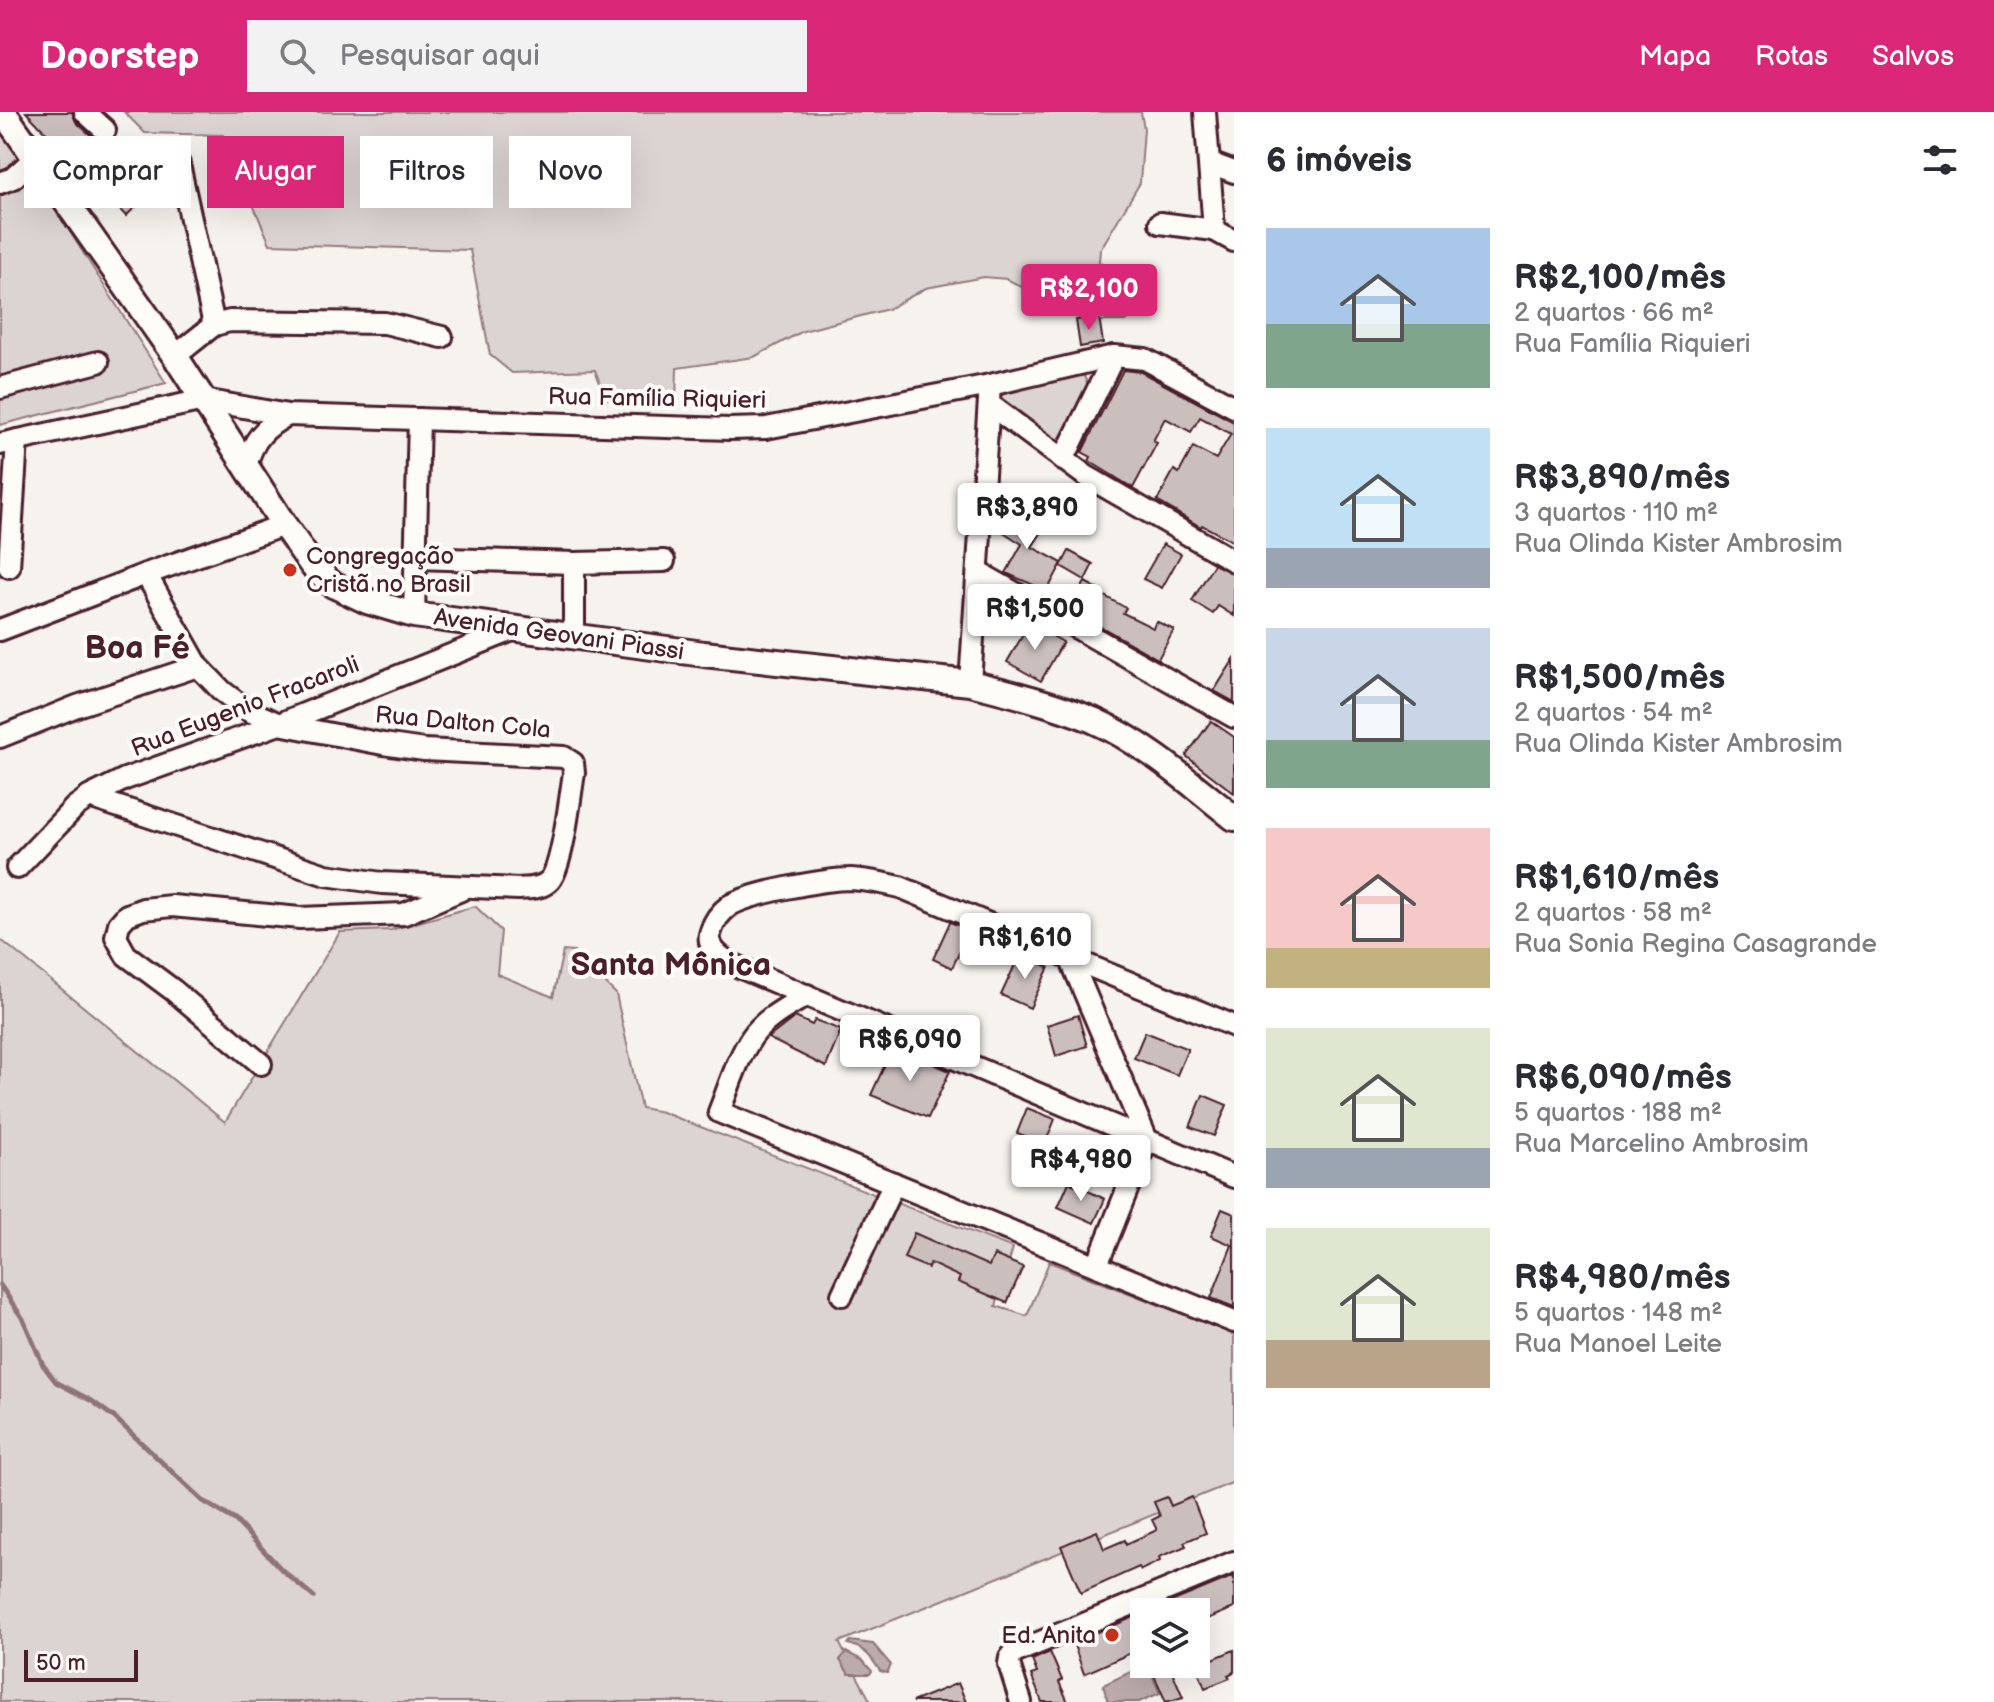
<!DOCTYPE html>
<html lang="pt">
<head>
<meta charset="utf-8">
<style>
	:root { --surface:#fff; --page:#f2f2f3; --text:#2b2b33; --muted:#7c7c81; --accent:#db2777 }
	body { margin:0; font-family:"Balsamiq Sans",sans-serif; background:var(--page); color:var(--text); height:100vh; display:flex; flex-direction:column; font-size:30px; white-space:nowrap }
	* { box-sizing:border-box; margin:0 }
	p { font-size:26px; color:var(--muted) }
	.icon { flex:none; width:44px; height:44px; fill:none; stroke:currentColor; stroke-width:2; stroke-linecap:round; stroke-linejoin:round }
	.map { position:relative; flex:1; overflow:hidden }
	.panel { display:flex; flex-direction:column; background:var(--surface); width:760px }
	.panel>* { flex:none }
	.banner { position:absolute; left:24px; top:24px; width:760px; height:72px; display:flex; gap:16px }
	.fabs { position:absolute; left:1130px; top:1486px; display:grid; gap:16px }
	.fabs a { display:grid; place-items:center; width:80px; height:80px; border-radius:0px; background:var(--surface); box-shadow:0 8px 32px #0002; font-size:40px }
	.scale { position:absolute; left:24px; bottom:20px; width:114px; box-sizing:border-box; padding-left:8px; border:4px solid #4a1f2b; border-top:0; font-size:22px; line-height:28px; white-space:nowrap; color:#4a1f2b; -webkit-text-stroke:6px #fdfcf7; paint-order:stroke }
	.price { position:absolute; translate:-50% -68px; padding:0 18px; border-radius:8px; background:#fff; color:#222; font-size:26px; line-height:52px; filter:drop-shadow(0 2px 4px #0008) }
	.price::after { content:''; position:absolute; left:50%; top:48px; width:24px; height:18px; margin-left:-12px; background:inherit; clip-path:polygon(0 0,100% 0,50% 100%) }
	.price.on { background:var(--accent); color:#fff }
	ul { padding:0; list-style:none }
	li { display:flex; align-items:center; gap:24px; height:200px; padding:0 32px }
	li span { display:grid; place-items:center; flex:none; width:224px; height:160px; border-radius:0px; color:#555 }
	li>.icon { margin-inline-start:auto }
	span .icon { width:96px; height:96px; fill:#fffc; stroke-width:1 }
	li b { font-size:34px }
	h2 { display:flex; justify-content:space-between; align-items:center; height:96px; padding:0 32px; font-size:34px }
	.pill { padding:0 28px; border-radius:0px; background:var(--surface); box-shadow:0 8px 32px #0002; font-size:28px; line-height:72px }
	.pill.on { background:var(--accent); color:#fff }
	header { display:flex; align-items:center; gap:48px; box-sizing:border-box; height:112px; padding:0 40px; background:var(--accent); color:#fff }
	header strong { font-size:38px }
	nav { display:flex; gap:44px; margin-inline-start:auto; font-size:28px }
	.search { width:560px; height:72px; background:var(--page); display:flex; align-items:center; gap:20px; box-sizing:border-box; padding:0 28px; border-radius:0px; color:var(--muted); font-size:30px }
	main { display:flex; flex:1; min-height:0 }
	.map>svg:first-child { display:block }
	.green { fill:#dcd4d2; stroke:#937a7e; stroke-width:2 }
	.water { fill:#bbabac; stroke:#8e7378; stroke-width:2 }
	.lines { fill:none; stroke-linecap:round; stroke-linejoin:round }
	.stream { stroke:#8e7378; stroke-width:5 }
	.building { fill:#cbbfbe; stroke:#4a1f2b; stroke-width:2 }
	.minor-casing { stroke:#4a1f2b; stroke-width:26 }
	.major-casing { stroke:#4a1f2b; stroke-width:30 }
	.minor { stroke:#fdfcf7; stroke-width:20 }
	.major { stroke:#fdfcf7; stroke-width:24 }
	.poi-dot { fill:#c8321e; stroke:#fdfcf7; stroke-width:3 }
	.labels { text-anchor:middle; stroke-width:8; stroke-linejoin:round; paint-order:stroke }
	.street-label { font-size:24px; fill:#4a1f2b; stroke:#fdfcf7 }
	.poi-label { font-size:24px; fill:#4a1f2b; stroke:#fdfcf7; text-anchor:start }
	.district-label { font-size:32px; font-weight:bold; fill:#4a1f2b; stroke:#fdfcf7 }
</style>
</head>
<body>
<header>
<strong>Doorstep</strong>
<div class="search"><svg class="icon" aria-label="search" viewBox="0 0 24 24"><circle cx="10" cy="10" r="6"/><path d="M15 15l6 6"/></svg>Pesquisar aqui</div>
<nav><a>Mapa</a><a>Rotas</a><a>Salvos</a></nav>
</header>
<main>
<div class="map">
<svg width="1234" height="1590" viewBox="0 0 1234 1590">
	<rect width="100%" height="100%" fill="#f6f3ef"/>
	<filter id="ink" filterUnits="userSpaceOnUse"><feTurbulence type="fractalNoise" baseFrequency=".0125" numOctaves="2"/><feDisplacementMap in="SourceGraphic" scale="16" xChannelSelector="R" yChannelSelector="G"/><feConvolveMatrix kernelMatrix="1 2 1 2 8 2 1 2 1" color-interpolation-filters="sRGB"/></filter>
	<g filter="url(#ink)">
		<g class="green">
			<path d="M124,0h1017l3,17 -4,54 -40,67 -1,12 53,33 -18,21 -9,5h-39l-79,-42 -23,-2 -58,11 -38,21 -85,22 -49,26 -77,11 -1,33 -70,-2 -11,-29 -83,3 -22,-18 -20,-105 -200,-6 -47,-109 -78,-2z"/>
			<path d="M0,10l166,261 -166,42z"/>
			<path d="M1082,260l7,15 -32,56 -58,-44v-6z"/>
			<path d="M475,794l26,25 -4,43 56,23 10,-46 11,1 42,42 25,114 21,4 351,136 -17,58 31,10 22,-54 185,72v148l-395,160 6,12 -5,6 9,14h7l15,28h-871v-763l225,183 115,-190 51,-2z"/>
		</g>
		<g class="water">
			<path d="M850,1529l23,3 18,21 -4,8 -7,-2c-9,-14 -15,-23 -32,-27z"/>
			<path d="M846,1540l16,8 10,11 -2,3h-21l-9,-14z"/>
			<path d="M1147,1552l13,29 -21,9h-31l-5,-17z"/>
		</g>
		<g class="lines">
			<path class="stream" d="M0,1173l23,34 20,46 13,17 36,19 23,17 88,83 32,19 47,50 32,27"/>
		</g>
		<g class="building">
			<path d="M26,0h46l4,10 20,18 8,3 47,49 -25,24z"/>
			<path d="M1099,205l4,26 -23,4 -4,-27z"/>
			<path d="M1123,258l18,2 93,50v120l-32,-17 -1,2 -44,-26 17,-31 5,3 14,-26 23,12 15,-25 -31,-17 -9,15 -26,-14 -12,23 4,2 -24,45 -44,-27 2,-4 -9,-5z"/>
			<path d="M1003,393l40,25 -11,17 30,16 -15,28 -41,-18 16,-29 -28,-18v-6z"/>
			<path d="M1163,432l18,10 -19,34 -19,-9z"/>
			<path d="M1069,439l24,13 -8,16 -24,-14z"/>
			<path d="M1214,452l20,10v42l-16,-10 -5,8 -21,-13z"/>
			<path d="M1085,470l17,9 -1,3 25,14 -3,5 30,15 3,-7 18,9 -16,29 -88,-50z"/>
			<path d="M1030,511l33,19 -22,39 -34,-19z"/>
			<path d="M1234,547v43l-20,-11z"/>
			<path d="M1211,609l23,16v56l-48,-37z"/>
			<path d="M950,810l20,8 -18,38 -19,-9z"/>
			<path d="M1020,842l29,13 -19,41 -29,-13z"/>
			<path d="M1078,903l9,31 -31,10 -9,-31z"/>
			<path d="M795,905l17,8 3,-5 26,10 -15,37 -58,-29z"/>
			<path d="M1145,920l43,17 -11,26 -43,-17z"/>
			<path d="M893,935l57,24 -22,47 -57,-23z"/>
			<path d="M1203,983l24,10 -13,31 -24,-9z"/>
			<path d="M1027,996l28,11 -10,25 -28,-11z"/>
			<path d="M1069,1070l36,17 -11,24 -36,-16z"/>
			<path d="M1222,1097l12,5v93l-23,-9 21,-53 -21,-9z"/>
			<path d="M914,1121l75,33 5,-11 29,12 -16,36 -49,-21 2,-5 -30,-14 -2,5 -24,-10z"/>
			<path d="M1167,1385l4,9 21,-9 14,36 -22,9 2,4 -27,11 1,4 -19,9 -2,-3 -58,26 -20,-47 36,-15 7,18 21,-9 1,4 31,-14 -5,-10 8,-4 -6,-14z"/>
			<path d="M1234,1464v32l-27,11 -11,4v-11h-49z"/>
			<path d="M1144,1501v34l-60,27 -11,-32z"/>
			<path d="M1234,1538v22l-6,3 2,3 -25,10 -9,-22z"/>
			<path d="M1050,1540l12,28 -3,2 9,20h-26l-11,-27 6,-2 -5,-13z"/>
			<path d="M1149,1552h20l14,33 -17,5z"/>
			<path d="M958,1571l8,19h-54z"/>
		</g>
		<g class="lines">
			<g class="minor-casing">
				<g id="minor">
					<path d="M85,0l20,18"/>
					<path d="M1205,0l9,118 20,11"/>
					<path d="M1210,51l24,9"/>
					<path d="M179,52l35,161"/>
					<path d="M0,71l13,-5 22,-20"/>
					<path d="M1160,111l54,7"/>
					<path d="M175,244l39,-31 16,-4 155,2 57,14"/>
					<path d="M0,276l98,-26"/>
					<path d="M989,292l97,72 148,85"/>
					<path d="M0,332l204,-44 84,15 442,14 36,-1 224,-43 124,-29 31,3 89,48"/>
					<path d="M1063,348l51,-104"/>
					<path d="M246,354c7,-26 18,-39 42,-51"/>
					<path d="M416,446l158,5 90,-2"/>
					<path d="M574,451v74"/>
					<path d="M9,455l8,-127"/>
					<path d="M978,460l256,145"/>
					<path d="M414,503l5,-196"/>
					<path d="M0,518l146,-56 138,-49"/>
					<path d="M970,571l20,-298"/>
					<path d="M0,625l77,-31 121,-40"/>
					<path d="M89,685l237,78 56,8 137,6c10,-1 23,0 31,-9 13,-15 20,-84 24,-107l-1,-10 -9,-6 -140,-7 -41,-6 -104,-20 -32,-14 -25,-19 -24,-25 -52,-92"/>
					<path d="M17,756l58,-61 14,-10 36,-18 154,-55 236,-95"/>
					<path d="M1070,846l77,182 -50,125"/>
					<path d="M807,883c-19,12 -42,23 -55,42 -15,22 -23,50 -33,75l515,210"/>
					<path d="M1234,914l-334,-139c-17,-4 -33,-7 -49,-8 -25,0 -102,14 -122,27 -8,6 -15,15 -18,25 -6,16 9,26 21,33l502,213"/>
					<path d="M261,952l-88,-74 -47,-35 -10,-18 3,-13 8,-9 16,-6 29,-3 128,12 104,-4 57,-24"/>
					<path d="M842,1183l52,-112"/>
					<path d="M1021,1590l-12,-38 1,-6 4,-5 220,-91"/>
				</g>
			</g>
			<g class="major-casing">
				<path id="major" d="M3,0l172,244 109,169 28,40 21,20 34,16 47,14 290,39 266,29c41,10 84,21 123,37 52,23 97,63 141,98"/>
			</g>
			<use href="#minor" class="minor"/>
			<use href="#major" class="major"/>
		</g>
	</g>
	<g class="poi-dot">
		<circle cx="290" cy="458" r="8"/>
		<circle cx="1112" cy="1523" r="8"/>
	</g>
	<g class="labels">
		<g class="street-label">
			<text transform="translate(657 286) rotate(1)" y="8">Rua Família Riquieri</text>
			<text transform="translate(559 522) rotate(8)" y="8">Avenida Geovani Piassi</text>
			<text transform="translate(245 594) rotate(-21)" y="8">Rua Eugenio Fracaroli</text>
			<text transform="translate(463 610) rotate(5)" y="8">Rua Dalton Cola</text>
		</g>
		<g class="poi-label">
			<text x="306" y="452">Congregação<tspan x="306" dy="28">Cristã no Brasil</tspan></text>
			<text x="1096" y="1531" text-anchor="end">Ed. Anita</text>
		</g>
		<g class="district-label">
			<text x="137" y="546">Boa Fé</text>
			<text x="671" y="863">Santa Mônica</text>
		</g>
	</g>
</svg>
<div class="fabs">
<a><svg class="icon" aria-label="layers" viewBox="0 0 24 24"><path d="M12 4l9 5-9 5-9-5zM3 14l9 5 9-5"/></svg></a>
</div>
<div class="scale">50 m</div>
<b class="price on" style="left:1089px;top:220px">R$2,100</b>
<b class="price" style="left:1027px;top:439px">R$3,890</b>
<b class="price" style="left:1035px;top:540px">R$1,500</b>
<b class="price" style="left:1025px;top:869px">R$1,610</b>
<b class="price" style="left:910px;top:971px">R$6,090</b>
<b class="price" style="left:1081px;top:1091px">R$4,980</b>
<div class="banner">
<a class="pill">Comprar</a>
<a class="pill on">Alugar</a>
<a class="pill">Filtros</a>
<a class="pill">Novo</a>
</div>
</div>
<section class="panel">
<h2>6 imóveis<svg class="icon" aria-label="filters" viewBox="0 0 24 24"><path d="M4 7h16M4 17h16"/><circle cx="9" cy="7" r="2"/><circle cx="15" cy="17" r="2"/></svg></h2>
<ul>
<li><span style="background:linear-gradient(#a9c7e8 60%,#7fa58c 0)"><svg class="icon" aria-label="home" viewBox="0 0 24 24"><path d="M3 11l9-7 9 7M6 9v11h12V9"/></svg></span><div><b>R$2,100/mês</b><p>2 quartos · 66 m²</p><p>Rua Família Riquieri</p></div></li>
<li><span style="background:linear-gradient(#bfe0f5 75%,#9aa5b1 0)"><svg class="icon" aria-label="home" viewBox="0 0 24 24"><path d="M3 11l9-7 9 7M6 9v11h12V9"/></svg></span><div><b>R$3,890/mês</b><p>3 quartos · 110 m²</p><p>Rua Olinda Kister Ambrosim</p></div></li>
<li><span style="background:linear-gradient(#c9d6e8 70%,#7fa58c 0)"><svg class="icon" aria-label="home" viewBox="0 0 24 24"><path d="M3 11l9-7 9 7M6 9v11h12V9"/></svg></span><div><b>R$1,500/mês</b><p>2 quartos · 54 m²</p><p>Rua Olinda Kister Ambrosim</p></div></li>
<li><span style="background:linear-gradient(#f6c9c9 75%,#c2b280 0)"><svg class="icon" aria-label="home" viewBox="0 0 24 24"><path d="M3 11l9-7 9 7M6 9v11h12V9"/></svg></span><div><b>R$1,610/mês</b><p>2 quartos · 58 m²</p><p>Rua Sonia Regina Casagrande</p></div></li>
<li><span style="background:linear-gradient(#dfe7d0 75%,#9aa5b1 0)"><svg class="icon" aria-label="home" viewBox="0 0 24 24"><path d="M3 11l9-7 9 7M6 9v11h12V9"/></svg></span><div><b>R$6,090/mês</b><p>5 quartos · 188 m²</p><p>Rua Marcelino Ambrosim</p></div></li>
<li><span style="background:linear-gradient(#dfe7d0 70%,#b9a48a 0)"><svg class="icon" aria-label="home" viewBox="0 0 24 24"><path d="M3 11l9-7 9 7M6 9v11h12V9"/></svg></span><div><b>R$4,980/mês</b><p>5 quartos · 148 m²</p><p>Rua Manoel Leite</p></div></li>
</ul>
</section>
</main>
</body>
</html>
